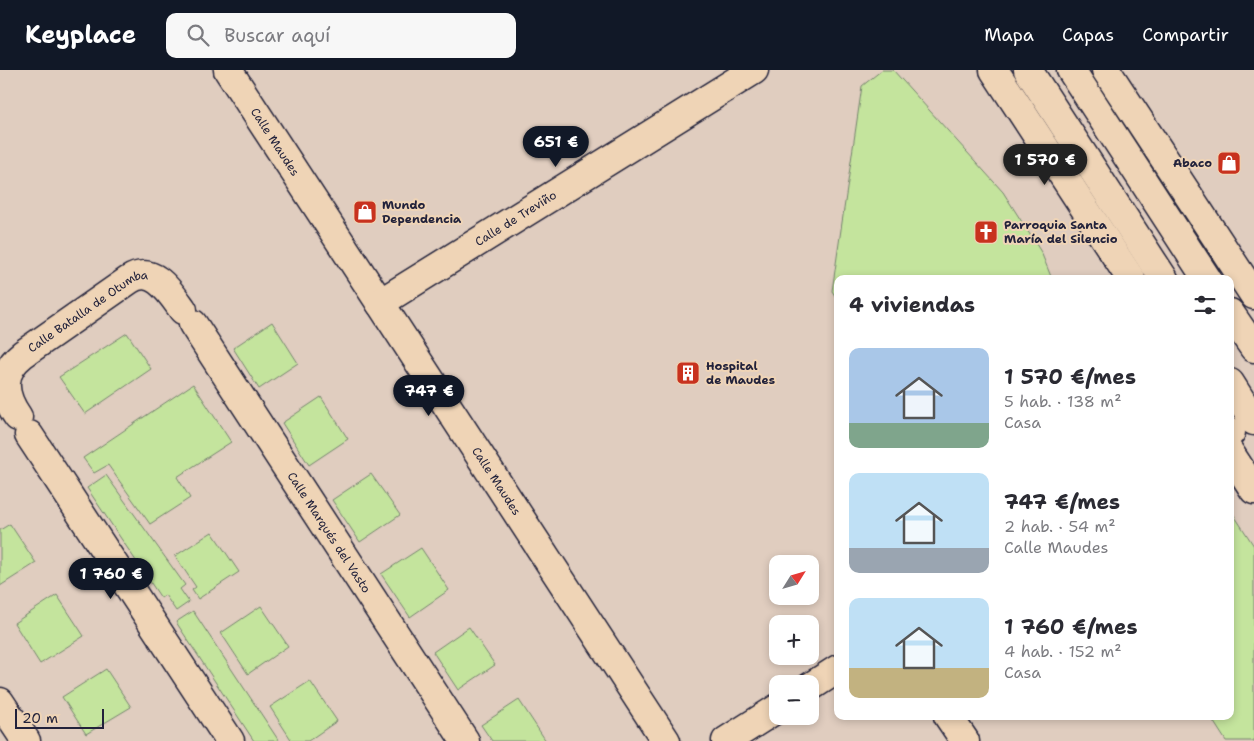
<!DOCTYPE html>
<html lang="es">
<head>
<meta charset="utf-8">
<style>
	:root { --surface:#fff; --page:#f7f7f7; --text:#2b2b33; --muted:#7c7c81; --accent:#111827 }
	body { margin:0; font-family:"Shantell Sans",sans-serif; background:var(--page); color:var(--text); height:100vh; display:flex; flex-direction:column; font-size:19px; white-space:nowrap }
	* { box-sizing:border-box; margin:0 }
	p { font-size:16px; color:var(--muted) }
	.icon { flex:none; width:28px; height:28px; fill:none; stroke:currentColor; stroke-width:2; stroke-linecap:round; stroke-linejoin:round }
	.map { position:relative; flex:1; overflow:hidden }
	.side { position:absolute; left:834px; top:205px; width:400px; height:445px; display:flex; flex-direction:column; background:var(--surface); border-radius:10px; box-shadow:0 2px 8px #0003 }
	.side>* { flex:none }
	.needle { width:32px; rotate:53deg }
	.controls { position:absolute; left:769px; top:485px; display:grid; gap:10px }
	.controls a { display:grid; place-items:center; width:50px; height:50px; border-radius:10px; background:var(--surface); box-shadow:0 2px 8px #0003; font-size:25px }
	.scale { position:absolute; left:15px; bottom:12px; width:89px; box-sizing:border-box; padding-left:5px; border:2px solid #22223b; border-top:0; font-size:14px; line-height:18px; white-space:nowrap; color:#22223b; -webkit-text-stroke:4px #efd4b6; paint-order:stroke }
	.price { position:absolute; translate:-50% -42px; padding:0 11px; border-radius:18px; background:var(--accent); color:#fff; font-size:16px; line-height:32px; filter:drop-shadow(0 1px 2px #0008) }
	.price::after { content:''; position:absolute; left:50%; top:30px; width:15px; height:11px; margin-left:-8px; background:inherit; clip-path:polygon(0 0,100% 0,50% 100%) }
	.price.selected { background:#222; color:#fff }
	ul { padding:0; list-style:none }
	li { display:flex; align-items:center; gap:15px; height:125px; padding:0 15px }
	li span { display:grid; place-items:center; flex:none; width:140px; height:100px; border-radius:10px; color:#555 }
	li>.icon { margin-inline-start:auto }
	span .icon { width:60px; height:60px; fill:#fffc; stroke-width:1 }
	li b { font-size:21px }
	h2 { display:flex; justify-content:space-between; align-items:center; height:60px; padding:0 15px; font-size:21px }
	header { display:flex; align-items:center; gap:30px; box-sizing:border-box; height:70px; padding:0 25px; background:var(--accent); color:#fff }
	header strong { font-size:24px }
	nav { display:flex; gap:28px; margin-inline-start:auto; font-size:18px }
	.search { width:350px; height:45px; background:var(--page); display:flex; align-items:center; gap:12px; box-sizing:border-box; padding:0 18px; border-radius:10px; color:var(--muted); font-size:19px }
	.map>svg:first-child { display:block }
	.green { fill:#c4e49d; stroke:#73836c }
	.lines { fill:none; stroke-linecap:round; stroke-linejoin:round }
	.minor-casing { stroke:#22223b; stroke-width:31 }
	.major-casing { stroke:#22223b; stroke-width:31 }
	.minor { stroke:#efd4b6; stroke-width:28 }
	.major { stroke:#efd4b6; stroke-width:28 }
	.labels { text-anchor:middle; stroke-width:4; stroke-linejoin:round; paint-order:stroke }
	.street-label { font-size:12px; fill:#22223b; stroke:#efd4b6 }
	.poi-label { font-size:12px; font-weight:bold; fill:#22223b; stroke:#efd4b6; text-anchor:start }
</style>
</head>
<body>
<header>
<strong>Keyplace</strong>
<div class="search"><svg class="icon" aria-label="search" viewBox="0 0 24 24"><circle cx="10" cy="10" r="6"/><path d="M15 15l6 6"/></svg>Buscar aquí</div>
<nav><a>Mapa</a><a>Capas</a><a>Compartir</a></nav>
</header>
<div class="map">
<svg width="1254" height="671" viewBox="0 0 1254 671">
	<rect width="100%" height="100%" fill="#e0cdbf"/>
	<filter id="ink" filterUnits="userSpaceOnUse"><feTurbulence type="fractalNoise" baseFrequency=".02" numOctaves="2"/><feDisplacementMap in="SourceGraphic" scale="10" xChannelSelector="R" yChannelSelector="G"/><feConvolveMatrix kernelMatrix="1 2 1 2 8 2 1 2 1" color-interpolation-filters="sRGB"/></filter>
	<g filter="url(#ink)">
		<g class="green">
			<path d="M882,0h11l110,122 38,60 11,27h-214l-1,20 -5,-8 30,-205z"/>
			<path d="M272,252l26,41 -39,26 -26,-41z"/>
			<path d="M127,263l24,36 -66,45 -26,-37z"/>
			<path d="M193,314l38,58 -54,35 13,21 -40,26 -42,-59 -14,8 -11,-15z"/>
			<path d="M321,327l27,42 -39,26 -27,-42z"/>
			<path d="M371,404l29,41 -40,27 -28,-42z"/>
			<path d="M106,405l79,110 -5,4 9,13 -13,9 -11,-16 -4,3 -74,-110z"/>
			<path d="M1230,439l24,37v195h-28l-16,-25h20z"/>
			<path d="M10,454l26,39 -36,23v-56z"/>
			<path d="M212,462l27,40 -41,27 -6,-9 4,-3 -21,-31z"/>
			<path d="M421,478l28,42 -39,27 -29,-43z"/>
			<path d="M57,525l27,41 -44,28 -26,-41z"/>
			<path d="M261,536l27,40 -40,28 -27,-41z"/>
			<path d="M193,541l86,130h-25l-78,-119z"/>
			<path d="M469,557l26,38 -37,25 -25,-38z"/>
			<path d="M106,599l25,38 -45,27 -24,-37z"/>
			<path d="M310,611l27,40 -29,20h-16l-22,-34z"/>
			<path d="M519,630l27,41h-54l-11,-16z"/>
		</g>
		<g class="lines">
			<g class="minor-casing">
				<g id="minor">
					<path id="s1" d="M228,0l438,671"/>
					<path d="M994,0l137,209"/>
					<path d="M1106,0l148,225"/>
					<path id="s2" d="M380,233l374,-233"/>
					<path id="s3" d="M193,254l272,417"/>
					<path id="s4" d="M18,347c-16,-23 -18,-45 5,-63l106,-74c24,-16 41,12 54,30"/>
					<path d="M1230,362h1"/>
					<path d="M29,365l201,306"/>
					<path d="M1230,383l24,37"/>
					<path d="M810,617l28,-18"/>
					<path d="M0,632l26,39"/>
					<path d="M948,646l17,25"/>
					<path d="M726,671l52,-33"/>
				</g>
			</g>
			<g class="major-casing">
				<g id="major">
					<path d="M1028,0l136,209"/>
					<path d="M1071,0l136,209"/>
					<path d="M1230,243l24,35"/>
					<path d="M1230,313l24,38"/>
				</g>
			</g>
			<use href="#minor" class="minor"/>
			<use href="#major" class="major"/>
		</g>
	</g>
	<defs>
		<g id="shop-square" transform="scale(1.25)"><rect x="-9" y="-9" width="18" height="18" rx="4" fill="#c8321e" stroke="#efd4b6"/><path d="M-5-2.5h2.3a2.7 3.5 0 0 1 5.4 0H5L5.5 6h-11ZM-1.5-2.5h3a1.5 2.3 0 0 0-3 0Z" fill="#fff"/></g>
		<g id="church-square" transform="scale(1.25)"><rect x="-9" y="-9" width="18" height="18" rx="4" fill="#c8321e" stroke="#efd4b6"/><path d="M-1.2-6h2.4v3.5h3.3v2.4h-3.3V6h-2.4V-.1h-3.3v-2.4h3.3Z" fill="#fff"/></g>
		<g id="building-square" transform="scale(1.25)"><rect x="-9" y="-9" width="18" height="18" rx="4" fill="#c8321e" stroke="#efd4b6"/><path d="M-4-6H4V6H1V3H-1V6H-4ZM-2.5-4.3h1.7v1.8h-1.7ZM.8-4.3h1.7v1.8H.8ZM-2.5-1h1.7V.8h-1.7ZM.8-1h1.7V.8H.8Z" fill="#fff"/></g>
	</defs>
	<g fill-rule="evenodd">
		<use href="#shop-square" x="1229" y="93"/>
		<use href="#shop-square" x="365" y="142"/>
		<use href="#church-square" x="986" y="162"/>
		<use href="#building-square" x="688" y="303"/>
	</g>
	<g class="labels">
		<g class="street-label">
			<text dy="4" stroke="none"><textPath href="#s1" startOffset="86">Calle Maudes</textPath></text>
			<text dy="4" stroke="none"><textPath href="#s2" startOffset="160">Calle de Treviño</textPath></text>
			<text dy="4" stroke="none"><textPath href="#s4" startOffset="150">Calle Batalla de Otumba</textPath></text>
			<text dy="4" stroke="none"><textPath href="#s1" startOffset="491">Calle Maudes</textPath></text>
			<text dy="4" stroke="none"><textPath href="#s3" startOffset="249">Calle Marqués del Vasto</textPath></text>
		</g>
		<g class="poi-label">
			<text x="1212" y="97" text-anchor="end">Abaco</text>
			<text x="382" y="139">Mundo<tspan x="382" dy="14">Dependencia</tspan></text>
			<text x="1004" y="159">Parroquia Santa<tspan x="1004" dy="14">María del Silencio</tspan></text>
			<text x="706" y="300">Hospital<tspan x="706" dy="14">de Maudes</tspan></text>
		</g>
	</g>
</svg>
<div class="controls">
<a><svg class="needle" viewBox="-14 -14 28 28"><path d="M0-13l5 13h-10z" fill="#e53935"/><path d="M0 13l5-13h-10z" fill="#7c7c81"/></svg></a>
<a>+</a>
<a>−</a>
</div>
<div class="scale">20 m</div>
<b class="price" style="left:556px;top:98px">651 €</b>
<b class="price selected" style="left:1045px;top:116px">1 570 €</b>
<b class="price" style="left:429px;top:347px">747 €</b>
<b class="price" style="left:111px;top:530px">1 760 €</b>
<section class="side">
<h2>4 viviendas<svg class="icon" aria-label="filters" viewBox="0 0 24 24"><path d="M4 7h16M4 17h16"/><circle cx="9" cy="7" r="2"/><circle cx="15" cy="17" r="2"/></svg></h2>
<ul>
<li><span style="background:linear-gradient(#a9c7e8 75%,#7fa58c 0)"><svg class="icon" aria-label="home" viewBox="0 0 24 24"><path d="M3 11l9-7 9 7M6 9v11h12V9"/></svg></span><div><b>1 570 €/mes</b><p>5 hab. · 138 m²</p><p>Casa</p></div></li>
<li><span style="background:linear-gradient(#bfe0f5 75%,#9aa5b1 0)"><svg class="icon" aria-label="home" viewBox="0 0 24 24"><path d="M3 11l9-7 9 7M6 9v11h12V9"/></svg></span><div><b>747 €/mes</b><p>2 hab. · 54 m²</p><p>Calle Maudes</p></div></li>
<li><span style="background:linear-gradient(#bfe0f5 70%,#c2b280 0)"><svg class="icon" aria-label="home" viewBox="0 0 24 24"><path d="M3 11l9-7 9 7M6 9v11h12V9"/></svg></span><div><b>1 760 €/mes</b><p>4 hab. · 152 m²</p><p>Casa</p></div></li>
</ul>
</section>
</div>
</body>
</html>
